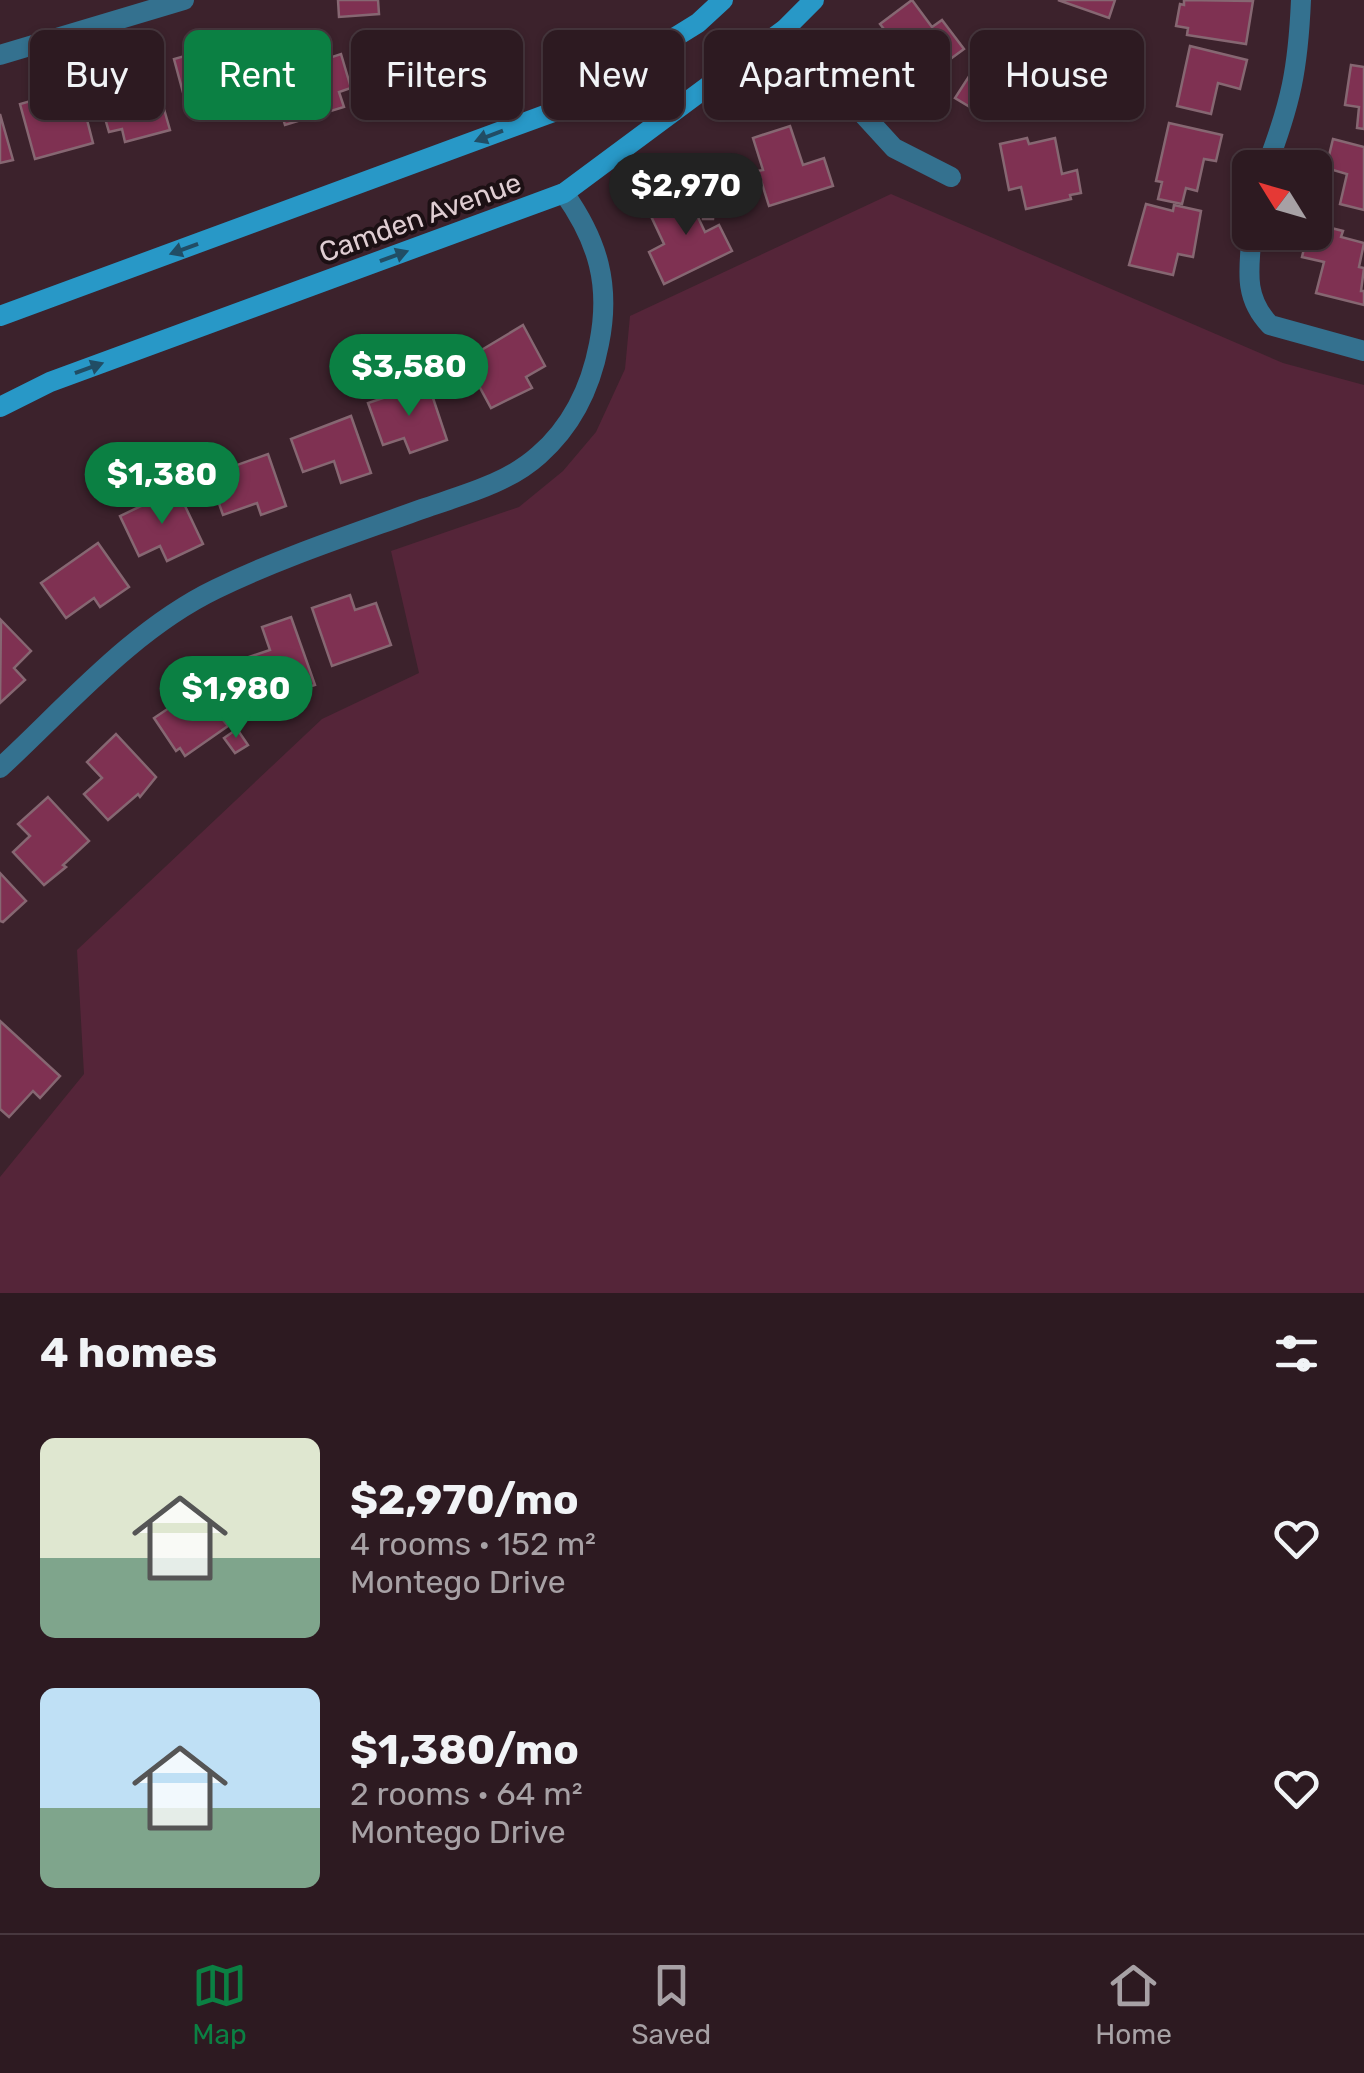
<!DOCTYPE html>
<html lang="en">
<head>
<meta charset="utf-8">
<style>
	:root { --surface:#2d1a21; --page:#39272e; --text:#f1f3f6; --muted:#a7a1a5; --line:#48383f; --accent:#0b8043 }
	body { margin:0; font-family:Rubik,sans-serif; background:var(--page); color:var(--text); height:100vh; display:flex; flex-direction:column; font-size:38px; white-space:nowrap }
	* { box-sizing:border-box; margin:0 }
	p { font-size:32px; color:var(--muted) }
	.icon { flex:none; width:55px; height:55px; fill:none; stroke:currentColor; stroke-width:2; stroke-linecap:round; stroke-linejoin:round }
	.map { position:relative; height:1293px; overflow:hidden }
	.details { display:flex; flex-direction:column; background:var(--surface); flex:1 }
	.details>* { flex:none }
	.hud { position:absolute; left:30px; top:30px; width:1305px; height:90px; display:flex; gap:20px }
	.needle { width:65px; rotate:307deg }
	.tools { position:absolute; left:1232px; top:150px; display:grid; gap:20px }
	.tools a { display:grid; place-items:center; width:100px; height:100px; border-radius:15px; background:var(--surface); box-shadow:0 2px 8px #0004,0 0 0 2px var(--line); font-size:50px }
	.price { position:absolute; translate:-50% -85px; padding:0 22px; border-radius:35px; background:var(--accent); color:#fff; font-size:32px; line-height:65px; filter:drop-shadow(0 2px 5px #0008) }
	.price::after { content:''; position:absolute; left:50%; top:60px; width:30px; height:22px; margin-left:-15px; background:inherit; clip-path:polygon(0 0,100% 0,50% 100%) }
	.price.selected { background:#222; color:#fff }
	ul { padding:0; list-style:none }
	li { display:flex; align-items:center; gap:30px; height:250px; padding:0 40px }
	li span { display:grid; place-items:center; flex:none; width:280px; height:200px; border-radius:15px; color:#555 }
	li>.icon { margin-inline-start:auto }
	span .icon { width:120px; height:120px; fill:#fffc; stroke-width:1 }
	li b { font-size:42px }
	h2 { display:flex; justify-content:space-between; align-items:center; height:120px; padding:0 40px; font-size:42px }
	.tag { padding:0 35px; border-radius:15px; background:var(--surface); box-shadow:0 2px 8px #0004,0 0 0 2px var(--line); font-size:35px; line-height:90px }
	.tag.selected { background:var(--accent); color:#fff }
	.menu { display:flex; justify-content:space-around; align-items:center; height:140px; border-top:2px solid var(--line); background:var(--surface); font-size:28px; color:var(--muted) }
	.menu a { display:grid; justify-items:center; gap:5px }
	.menu .selected { color:var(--accent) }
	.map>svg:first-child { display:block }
	.green { fill:#552539 }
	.building { fill:#7f3152; stroke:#866772; stroke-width:2.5 }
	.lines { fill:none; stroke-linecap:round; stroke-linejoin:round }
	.minor { stroke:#34718f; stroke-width:20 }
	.secondary { stroke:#2898c7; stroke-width:20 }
	.oneway { fill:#214d65 }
	.labels { text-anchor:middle; stroke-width:8; stroke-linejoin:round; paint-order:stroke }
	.street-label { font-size:28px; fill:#dfcdd2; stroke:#1c1014 }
</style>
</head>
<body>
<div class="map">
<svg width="1364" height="1293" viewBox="0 0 1364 1293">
	<rect width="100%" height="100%" fill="#3c222c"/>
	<path class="green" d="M891,194l392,169 81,22v908h-1364v-116l84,-103 -7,-124 245,-231 97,-46 -28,-122 128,-44 44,-36 33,-39 29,-63 5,-53z"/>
	<g class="building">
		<path d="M338,0h40l1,14 -40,3z"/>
		<path d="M912,0l20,27 10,-7 22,29 -60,44 -18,-24 18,-14 -24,-31z"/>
		<path d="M1058,0h57l-6,18z"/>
		<path d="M1184,0l69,1 -7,43 -59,-9 1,-7 -12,-2 4,-22 4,1z"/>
		<path d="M291,43l8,25 42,-14 10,34 -12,4 5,15 -59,18 -22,-73z"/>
		<path d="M1190,46l57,14 -7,29 -22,-6 -7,31 -34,-8z"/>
		<path d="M986,50l50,32 -18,29 -26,-16 -12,18 -25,-15z"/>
		<path d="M202,51l5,21 31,-8 8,31 -58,16 -14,-52z"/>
		<path d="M1351,65l13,2v62l-7,-1 2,-21 -14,-2z"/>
		<path d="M152,67l18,63 -45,12 -3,-13 -13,3 -11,-38 31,-8 -3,-12z"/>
		<path d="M48,96l6,21 30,-9 9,35 -58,16 -15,-55z"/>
		<path d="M0,114l13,46 -13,3z"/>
		<path d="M1169,123l53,12 -6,26 -12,-2 -7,32 -11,-3 -4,16 -24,-5 4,-17 -6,-1z"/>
		<path d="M790,126l13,39 21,-7 9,28 -64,20 -11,-35 5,-1 -10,-32z"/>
		<path d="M1027,138l2,6 26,-6 7,36 15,-4 4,23 -11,2 1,4 -45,10 -5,-22 -12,3 -9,-46z"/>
		<path d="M1333,139l31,8v63l-24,-6 7,-30 -21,-6z"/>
		<path d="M698,191l9,17h7l-1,11h-10v-9l-7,3 9,19 14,-7 13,26 -68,33 -15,-32 15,-8 -14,-30z"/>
		<path d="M1146,204l27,7 1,-6 27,6 -8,46 -15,-3 -5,21 -44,-10z"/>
		<path d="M1315,224l28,7 -2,6 23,6 -5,24 5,1 -3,23h3v14l-48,-12 8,-31 -22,-5 6,-25h7z"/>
		<path d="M523,325l22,41 -19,11 6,11 -41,20 -13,-24 5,-4 -13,-23z"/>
		<path d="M428,383l19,57 -37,13 -6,-15 -21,7 -15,-42z"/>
		<path d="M351,416l20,57 -30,10 -7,-22 -31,11 -12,-33z"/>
		<path d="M268,454l18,52 -25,9 -4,-12 -34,12 -14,-40z"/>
		<path d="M177,489l26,55 -36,17 -7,-15 -21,10 -19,-40z"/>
		<path d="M98,543l31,44 -29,20 -6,-9 -28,20 -25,-35z"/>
		<path d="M350,595l5,15 21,-7 15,42 -59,21 -20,-58z"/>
		<path d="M291,617l24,68 -25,8 3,8 -33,14 -3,-9 -5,2 -11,-31 4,-2 -5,-15 30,-10 -8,-23z"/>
		<path d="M1,620l30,31 -17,17 11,12 -25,23z"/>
		<path d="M195,667l34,49 -6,4 5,6 -43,30 -5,-8 -4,3 -22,-33 27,-18 -11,-16z"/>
		<path d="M237,729l11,16 -13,8 -11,-15z"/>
		<path d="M116,734l40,43 -16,20 -2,-3 -30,26 -24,-26 18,-16 -15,-16z"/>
		<path d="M48,797l41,44 -26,24 3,2 -22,18 -31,-33 17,-16 -12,-12z"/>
		<path d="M0,873l26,28 -23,21 -3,-1z"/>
		<path d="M0,1021l60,55 -20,22 -7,-7 -24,26 -9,-8z"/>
	</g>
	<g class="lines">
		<g class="minor">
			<path d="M785,29l109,119 57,29"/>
			<path d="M0,55l184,-55"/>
			<path d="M1266,168c25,-65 32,-99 35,-168"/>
			<path d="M1252,232c-3,37 -9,65 18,93l94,26"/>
			<path d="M0,768c67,-62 133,-139 216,-179 66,-32 137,-55 206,-80 40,-14 85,-25 117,-54 33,-29 52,-69 60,-111 12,-59 -1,-103 -35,-151"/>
		</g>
		<g class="secondary">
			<path d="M0,316l556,-205 142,-88 25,-23"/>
			<path d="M0,407l50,-25 514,-189 221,-164 29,-29"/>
		</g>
	</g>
	<defs><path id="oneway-solid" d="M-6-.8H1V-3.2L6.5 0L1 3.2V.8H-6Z" transform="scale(2.5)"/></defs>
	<g class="oneway">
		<use href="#oneway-solid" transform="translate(489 136) rotate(159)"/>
		<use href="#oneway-solid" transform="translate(184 249) rotate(160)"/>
		<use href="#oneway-solid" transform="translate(394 256) rotate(-20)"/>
		<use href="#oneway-solid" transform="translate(89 368) rotate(-20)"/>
	</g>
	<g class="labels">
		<g class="street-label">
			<text transform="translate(420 217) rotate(-20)" y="10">Camden Avenue</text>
		</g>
	</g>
</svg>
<div class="tools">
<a><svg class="needle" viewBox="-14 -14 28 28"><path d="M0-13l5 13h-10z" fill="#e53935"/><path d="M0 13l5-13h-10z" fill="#a7a1a5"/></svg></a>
</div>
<b class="price selected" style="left:686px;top:238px">$2,970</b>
<b class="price" style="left:409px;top:419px">$3,580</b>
<b class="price" style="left:162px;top:527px">$1,380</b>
<b class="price" style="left:236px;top:741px">$1,980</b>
<div class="hud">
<a class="tag">Buy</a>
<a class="tag selected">Rent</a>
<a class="tag">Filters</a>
<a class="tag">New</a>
<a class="tag">Apartment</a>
<a class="tag">House</a>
</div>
</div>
<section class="details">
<h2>4 homes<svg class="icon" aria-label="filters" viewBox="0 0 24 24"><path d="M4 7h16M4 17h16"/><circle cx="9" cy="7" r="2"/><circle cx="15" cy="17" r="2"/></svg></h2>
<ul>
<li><span style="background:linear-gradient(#dfe7d0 60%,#7fa58c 0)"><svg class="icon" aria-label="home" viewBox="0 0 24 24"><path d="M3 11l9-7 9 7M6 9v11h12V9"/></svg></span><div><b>$2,970/mo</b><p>4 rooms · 152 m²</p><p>Montego Drive</p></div><svg class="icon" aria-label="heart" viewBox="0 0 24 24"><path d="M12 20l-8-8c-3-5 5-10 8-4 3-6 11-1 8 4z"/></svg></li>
<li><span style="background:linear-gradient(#bfe0f5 60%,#7fa58c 0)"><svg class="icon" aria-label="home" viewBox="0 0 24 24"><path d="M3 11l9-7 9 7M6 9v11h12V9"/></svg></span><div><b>$1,380/mo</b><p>2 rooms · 64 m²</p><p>Montego Drive</p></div><svg class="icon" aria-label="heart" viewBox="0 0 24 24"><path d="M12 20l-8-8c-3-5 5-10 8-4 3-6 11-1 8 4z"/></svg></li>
</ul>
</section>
<nav class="menu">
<a class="selected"><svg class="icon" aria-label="map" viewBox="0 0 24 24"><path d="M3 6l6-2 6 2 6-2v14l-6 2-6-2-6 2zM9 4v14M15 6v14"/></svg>Map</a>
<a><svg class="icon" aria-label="saved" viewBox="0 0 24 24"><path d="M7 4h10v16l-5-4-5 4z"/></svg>Saved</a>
<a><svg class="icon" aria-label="home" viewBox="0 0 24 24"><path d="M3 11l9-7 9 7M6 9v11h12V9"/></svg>Home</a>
</nav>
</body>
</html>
